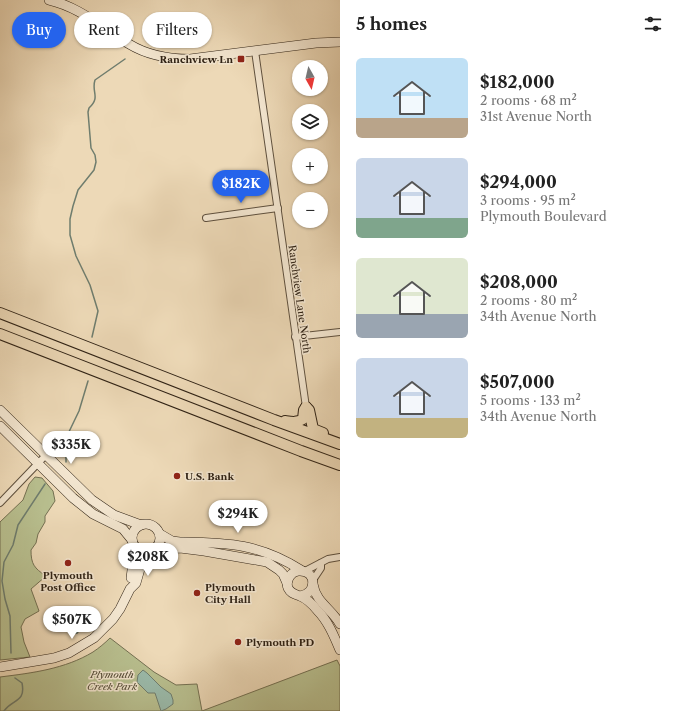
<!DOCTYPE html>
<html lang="en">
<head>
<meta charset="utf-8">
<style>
	:root { --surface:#fff; --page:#f6f6f6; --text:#222; --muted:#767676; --accent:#2563eb }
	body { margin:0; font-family:"Libre Caslon Text",serif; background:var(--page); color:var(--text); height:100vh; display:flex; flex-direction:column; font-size:15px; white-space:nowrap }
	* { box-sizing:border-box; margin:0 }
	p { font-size:13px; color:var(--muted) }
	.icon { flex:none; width:22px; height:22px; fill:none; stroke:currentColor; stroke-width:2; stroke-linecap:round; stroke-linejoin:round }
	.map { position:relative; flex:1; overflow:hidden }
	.sheet { display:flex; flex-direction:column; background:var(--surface); width:340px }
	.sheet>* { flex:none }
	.top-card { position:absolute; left:12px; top:12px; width:268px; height:36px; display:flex; gap:8px }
	.needle { width:26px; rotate:172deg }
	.buttons { position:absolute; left:292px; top:60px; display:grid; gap:8px }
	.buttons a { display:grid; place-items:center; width:36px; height:36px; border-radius:50%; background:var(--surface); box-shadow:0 1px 3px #0004; font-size:20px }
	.price { position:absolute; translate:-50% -34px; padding:0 9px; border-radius:14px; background:#fff; color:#222; font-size:13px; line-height:26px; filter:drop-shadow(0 1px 2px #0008) }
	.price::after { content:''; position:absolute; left:50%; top:24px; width:12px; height:9px; margin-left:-6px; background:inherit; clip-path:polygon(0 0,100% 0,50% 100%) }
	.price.on { background:var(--accent); color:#fff }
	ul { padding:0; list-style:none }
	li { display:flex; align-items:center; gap:12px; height:100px; padding:0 16px }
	li span { display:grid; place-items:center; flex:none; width:112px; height:80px; border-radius:6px; color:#555 }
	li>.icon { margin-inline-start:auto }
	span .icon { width:48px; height:48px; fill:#fffc; stroke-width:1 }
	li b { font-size:17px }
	h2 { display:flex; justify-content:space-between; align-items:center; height:48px; padding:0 16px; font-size:17px }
	.chip { padding:0 14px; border-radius:18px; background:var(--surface); box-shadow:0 1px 3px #0004; font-size:14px; line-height:36px }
	.chip.on { background:var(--accent); color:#fff }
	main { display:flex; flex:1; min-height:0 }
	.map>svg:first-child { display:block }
	.green { fill:#b8bf8f; stroke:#747052 }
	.water { fill:#9abaaa; stroke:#6f7d6e }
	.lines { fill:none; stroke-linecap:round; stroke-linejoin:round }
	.stream { stroke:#6f7d6e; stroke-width:1.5 }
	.street-casing { stroke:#5e503e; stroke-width:8 }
	.secondary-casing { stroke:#2f2215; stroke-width:10 }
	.primary-casing { stroke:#2f2215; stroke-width:12 }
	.street { stroke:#f3e6d0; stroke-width:6 }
	.secondary { stroke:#f3e6d0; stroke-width:9 }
	.primary { stroke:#edd9b7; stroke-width:10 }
	.poi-dot { fill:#8f2418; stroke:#f3e6d0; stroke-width:1.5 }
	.labels { text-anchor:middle; stroke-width:3; stroke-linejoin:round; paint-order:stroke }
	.poi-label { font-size:10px; font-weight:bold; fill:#2f2215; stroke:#f3e6d0; text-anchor:start }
	.street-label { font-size:10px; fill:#2f2215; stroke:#f3e6d0 }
	.park-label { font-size:10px; font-style:italic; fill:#514934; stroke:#f3e6d0 }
</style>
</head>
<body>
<main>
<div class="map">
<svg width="340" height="711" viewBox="0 0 340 711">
	<rect width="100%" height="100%" fill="#edd9b7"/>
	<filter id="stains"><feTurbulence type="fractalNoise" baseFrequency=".005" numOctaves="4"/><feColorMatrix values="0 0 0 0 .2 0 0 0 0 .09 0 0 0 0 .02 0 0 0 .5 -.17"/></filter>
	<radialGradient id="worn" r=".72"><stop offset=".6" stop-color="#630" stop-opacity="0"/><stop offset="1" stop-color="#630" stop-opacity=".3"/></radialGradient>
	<g class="green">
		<path d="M35,477l7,1 11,13 2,10 -10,15v6l-7,12 -2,9 -5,7c0,14 3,18 15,26l-15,13 8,22 -14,8 -4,8 3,15 6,15 -30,3v-138l23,-22 6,-16z"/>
		<path d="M110,638l44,34 22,13 21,-1 5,27h-202v-34c32,-4 65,-8 93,-25 6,-4 12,-9 17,-14z"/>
		<path d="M337,660l3,6v45h-138z"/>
	</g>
	<g class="water">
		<path d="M61,617c10,-2 16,7 17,16l-5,1 -11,-12z"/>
		<path d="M143,670l4,3 14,14 10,7 2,6v4l-7,5 -5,2 -6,-18h-7l-11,-11 1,-7z"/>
	</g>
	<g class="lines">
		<g class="stream">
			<path d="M92,337l6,-26 -8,-26 -14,-29 -6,-21v-16l3,-13 5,-16 16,-20 2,-8 -1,-7 -4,-7 -3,-36 1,-4c12,-11 2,-16 6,-28l30,-21"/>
			<path d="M66,462v-24l13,-27 9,-30"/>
			<path d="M11,653l-1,-37 -5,-17 -3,-18 2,-19 9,-17 5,-20 27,-41"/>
			<path d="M4,711c8,-12 22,-8 18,-28l-7,-5"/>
		</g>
		<g class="street-casing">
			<g id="street">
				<path d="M255,51l51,356"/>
				<path d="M206,218l72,-10"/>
				<path d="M295,337l45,-5"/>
				<path d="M0,503l46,-48"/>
				<path d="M305,571l23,-12 12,-2"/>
				<path d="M313,580l8,-12v-5"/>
			</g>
		</g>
		<g class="secondary-casing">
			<g id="secondary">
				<path d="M49,0c31,7 53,28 80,44 18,11 40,15 61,15l126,-16 24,-1"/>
				<path d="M0,410l92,90 22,15 27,10"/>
				<path d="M0,426l73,72 20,16 30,15 9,11"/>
				<circle cx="146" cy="538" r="14"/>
				<path d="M160,534l12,7 8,1c48,1 78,1 121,28"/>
				<path d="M154,550l26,-2 24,3 63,11 12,8 4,4 4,9"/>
				<path d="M131,578l4,-31"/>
				<path d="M313,584c3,19 18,24 27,40"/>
				<path d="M300,596c17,-2 17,-25 0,-25 -8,-1 -15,9 -12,17 3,6 7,6 12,8 7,3 13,9 17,14 11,11 17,26 23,40"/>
				<path d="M0,667l54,-9 15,-5 25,-15 19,-19 7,-10 10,-20 6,-6 6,-21 9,-11"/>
			</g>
		</g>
		<g class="primary-casing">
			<g id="primary">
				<path d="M0,313l274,107 66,24"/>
				<path d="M0,334l301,117 39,14"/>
				<path d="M306,407l3,3 4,19 10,4"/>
				<path d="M285,421c7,1 12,2 18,-2l1,-9 2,-3"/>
			</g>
		</g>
		<use href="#street" class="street"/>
		<use href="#secondary" class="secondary"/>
		<use href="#primary" class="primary"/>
	</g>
	<g class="poi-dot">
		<rect x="237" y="55" width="8" height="8" rx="2"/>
		<circle cx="177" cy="476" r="4"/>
		<circle cx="68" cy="563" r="4"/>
		<circle cx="197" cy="593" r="4"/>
		<circle cx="238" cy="642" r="4"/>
	</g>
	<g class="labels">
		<g class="poi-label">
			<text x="233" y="63" text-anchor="end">Ranchview Ln</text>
			<text x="185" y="480">U.S. Bank</text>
			<text x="68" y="579" text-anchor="middle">Plymouth<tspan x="68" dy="12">Post Office</tspan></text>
			<text x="205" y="591">Plymouth<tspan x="205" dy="12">City Hall</tspan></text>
			<text x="246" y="646">Plymouth PD</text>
		</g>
		<g class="street-label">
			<text transform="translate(300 299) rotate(82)" y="4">Ranchview Lane North</text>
		</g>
		<g class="park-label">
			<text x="112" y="678">Plymouth<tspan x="112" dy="12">Creek Park</tspan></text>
		</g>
	</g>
	<rect width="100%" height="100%" filter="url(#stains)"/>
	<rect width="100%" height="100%" fill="url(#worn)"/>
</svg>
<div class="buttons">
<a><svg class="needle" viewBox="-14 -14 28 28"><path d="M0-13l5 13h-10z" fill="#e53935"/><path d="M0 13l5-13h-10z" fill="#767676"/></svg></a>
<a><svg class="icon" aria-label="layers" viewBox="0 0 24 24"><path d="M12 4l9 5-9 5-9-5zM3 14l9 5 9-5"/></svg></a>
<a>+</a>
<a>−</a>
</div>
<b class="price on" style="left:241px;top:204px">$182K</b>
<b class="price" style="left:71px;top:465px">$335K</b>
<b class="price" style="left:238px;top:534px">$294K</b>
<b class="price" style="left:148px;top:577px">$208K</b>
<b class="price" style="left:72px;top:640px">$507K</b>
<div class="top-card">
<a class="chip on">Buy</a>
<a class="chip">Rent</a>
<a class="chip">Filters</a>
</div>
</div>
<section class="sheet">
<h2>5 homes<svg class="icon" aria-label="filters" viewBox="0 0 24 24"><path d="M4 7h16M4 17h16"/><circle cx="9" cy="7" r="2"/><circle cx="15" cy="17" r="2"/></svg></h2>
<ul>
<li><span style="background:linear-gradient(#bfe0f5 75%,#b9a48a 0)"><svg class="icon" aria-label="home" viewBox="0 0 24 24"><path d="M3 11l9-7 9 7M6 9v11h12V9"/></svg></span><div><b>$182,000</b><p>2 rooms · 68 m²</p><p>31st Avenue North</p></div></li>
<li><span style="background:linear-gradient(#c9d6e8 75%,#7fa58c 0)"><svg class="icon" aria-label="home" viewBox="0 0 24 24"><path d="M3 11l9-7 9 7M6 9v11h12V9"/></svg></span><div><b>$294,000</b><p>3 rooms · 95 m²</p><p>Plymouth Boulevard</p></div></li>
<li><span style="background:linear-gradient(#dfe7d0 70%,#9aa5b1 0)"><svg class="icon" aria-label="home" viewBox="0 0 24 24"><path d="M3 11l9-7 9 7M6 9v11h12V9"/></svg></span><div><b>$208,000</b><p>2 rooms · 80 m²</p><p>34th Avenue North</p></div></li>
<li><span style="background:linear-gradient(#c9d6e8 75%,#c2b280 0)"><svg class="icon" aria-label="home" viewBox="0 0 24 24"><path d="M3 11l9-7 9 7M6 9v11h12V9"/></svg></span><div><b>$507,000</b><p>5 rooms · 133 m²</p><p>34th Avenue North</p></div></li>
</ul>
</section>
</main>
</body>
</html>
